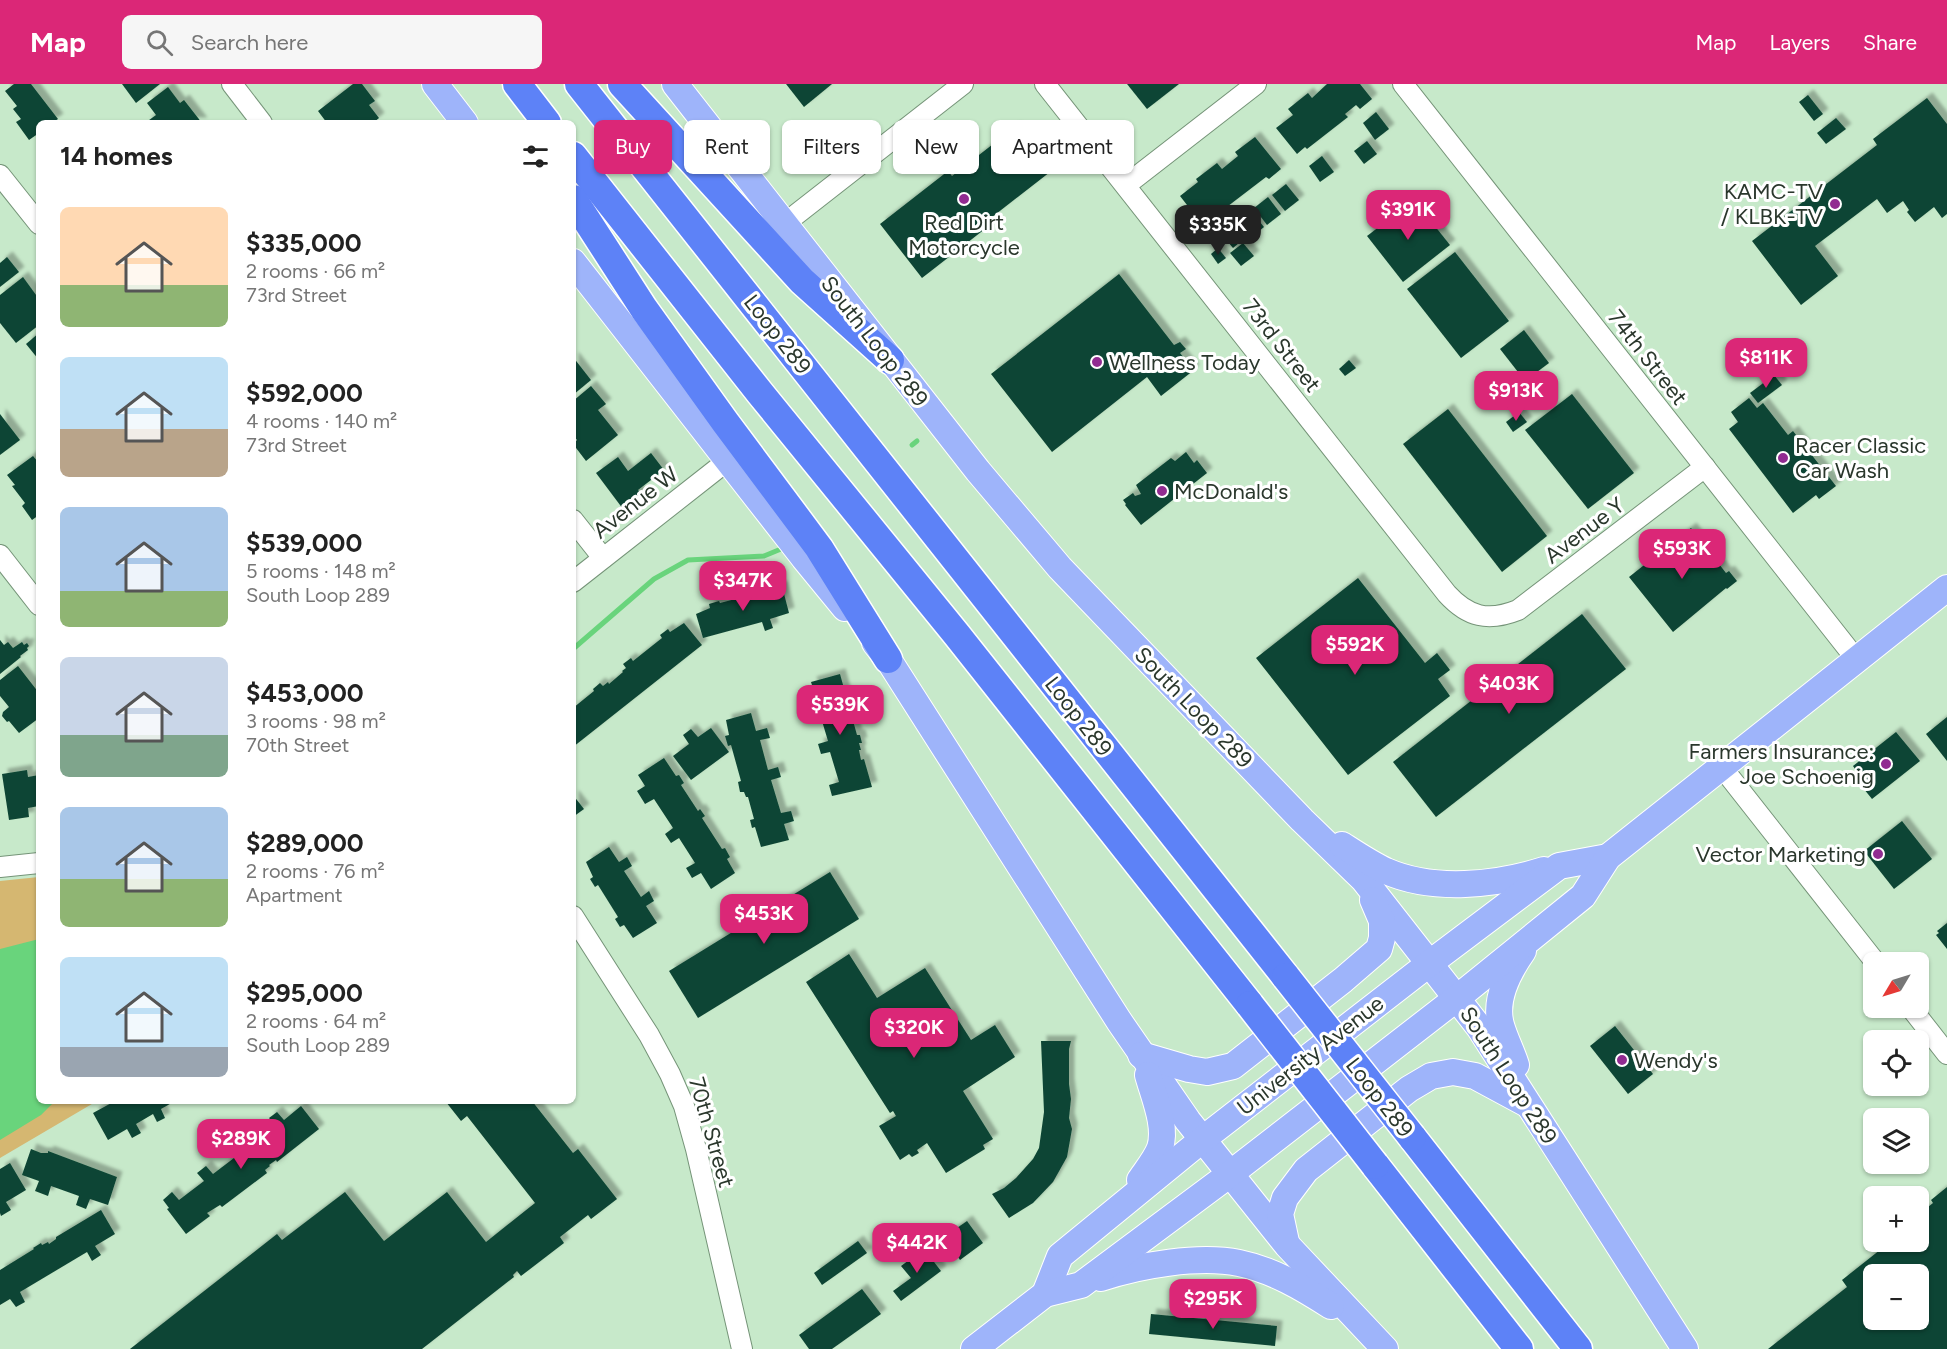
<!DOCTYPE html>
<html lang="en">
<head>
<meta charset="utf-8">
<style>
	:root { --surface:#fff; --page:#f6f6f6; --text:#222; --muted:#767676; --accent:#db2777 }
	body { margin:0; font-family:Figtree,sans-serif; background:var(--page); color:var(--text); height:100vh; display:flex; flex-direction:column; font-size:22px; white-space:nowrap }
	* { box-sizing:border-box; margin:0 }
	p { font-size:20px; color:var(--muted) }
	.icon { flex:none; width:33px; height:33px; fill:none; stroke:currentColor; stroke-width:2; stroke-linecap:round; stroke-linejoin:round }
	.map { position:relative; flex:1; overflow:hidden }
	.side { position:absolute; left:36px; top:36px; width:540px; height:984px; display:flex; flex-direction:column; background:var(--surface); border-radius:9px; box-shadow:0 2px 4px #0004 }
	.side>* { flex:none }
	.guide { position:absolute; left:594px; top:36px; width:570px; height:54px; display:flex; gap:12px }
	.needle { width:39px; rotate:232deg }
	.fabs { position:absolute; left:1863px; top:868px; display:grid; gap:12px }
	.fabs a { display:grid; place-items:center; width:66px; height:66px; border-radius:9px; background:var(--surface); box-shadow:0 2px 4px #0004; font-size:30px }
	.price { position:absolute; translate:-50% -51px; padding:0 14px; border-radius:12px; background:var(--accent); color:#fff; font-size:20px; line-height:39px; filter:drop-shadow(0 2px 3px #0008) }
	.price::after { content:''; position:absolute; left:50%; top:36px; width:18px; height:14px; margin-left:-9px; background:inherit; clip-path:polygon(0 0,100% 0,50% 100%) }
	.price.active { background:#222; color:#fff }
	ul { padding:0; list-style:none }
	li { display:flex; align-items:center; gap:18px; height:150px; padding:0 24px }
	li span { display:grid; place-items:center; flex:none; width:168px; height:120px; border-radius:9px; color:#555 }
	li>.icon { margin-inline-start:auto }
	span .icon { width:72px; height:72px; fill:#fffc; stroke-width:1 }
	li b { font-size:26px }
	h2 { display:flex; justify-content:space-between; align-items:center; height:72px; padding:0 24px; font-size:26px }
	.tag { padding:0 21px; border-radius:9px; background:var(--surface); box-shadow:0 2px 4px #0004; font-size:21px; line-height:54px }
	.tag.active { background:var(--accent); color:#fff }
	header { display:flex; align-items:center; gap:36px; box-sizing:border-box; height:84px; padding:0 30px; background:var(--accent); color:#fff }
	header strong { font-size:28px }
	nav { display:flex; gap:33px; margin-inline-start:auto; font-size:21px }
	.search { width:420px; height:54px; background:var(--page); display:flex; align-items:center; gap:15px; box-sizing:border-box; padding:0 21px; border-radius:9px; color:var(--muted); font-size:22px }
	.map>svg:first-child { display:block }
	.green { fill:#d5b771 }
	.water { fill:#69d47c }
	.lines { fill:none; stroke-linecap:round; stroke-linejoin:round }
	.stream { stroke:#69d47c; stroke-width:5 }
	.building { fill:#0e4534; fill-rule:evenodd; filter:url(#shadow) }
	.minor-casing { stroke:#759478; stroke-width:22 }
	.major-casing { stroke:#fff; stroke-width:28 }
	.highway-casing { stroke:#fff; stroke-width:31 }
	.minor { stroke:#fff; stroke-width:20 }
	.major { stroke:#9eb4fa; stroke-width:26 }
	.highway { stroke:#5d82f7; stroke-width:28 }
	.highway-bridge-casing { stroke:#fff; stroke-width:31; stroke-linecap:butt }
	.highway-bridge { stroke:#5d82f7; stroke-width:28 }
	.poi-dot { fill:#912b91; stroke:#fff; stroke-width:2 }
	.labels { text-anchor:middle; stroke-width:6; stroke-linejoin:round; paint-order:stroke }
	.poi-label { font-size:22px; fill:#2a372c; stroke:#fff; text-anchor:start }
	.street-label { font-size:22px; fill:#2a372c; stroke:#fff }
</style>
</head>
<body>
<header>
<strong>Map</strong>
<div class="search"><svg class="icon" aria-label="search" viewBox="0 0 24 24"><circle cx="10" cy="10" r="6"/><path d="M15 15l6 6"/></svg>Search here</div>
<nav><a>Map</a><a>Layers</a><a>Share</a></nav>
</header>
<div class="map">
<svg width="1947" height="1265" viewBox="0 0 1947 1265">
	<defs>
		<filter id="shadow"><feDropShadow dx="5.5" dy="-5.5" stdDeviation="1.5" flood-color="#0004"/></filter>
	</defs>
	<rect width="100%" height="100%" fill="#c7e9ca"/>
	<path class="green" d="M39,793v224h58l-97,57v-277z"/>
	<path class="water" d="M39,855v162h16l-14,14 -41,25v-191z"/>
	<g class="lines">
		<g class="stream">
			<path d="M912,361l5,-4"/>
			<path d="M573,565l81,-70 34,-19 76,-4 17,-7"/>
		</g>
	</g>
	<g class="building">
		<path d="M14,0h17l27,35 -6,4h-13v10l-10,7 -13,-18 5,-3 -8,-10 4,-3 -12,-15z"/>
		<path d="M122,0h38l-24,19z"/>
		<path d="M353,0h9l13,17 -6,4 10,13 -6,5h-46l-9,-12z"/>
		<path d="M786,0h46l-28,23z"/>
		<path d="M1127,0h52l-32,25z"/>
		<path d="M1327,0h33l12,15 -12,10 -4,-4 -11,9 3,3 -41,32 -2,-2 -8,7 -21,-26 17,-13 -5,-6 20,-16 4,5z"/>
		<path d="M168,3l12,16 4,-3 18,23h-57l11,-8 -9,-12z"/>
		<path d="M1808,11l15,19 -9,7 -15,-19z"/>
		<path d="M1927,14l20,26v90l-5,4 -8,-11 -19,15 -8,-10 2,-2 -6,-9 -16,12 -10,-14 -62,47 23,30 -37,29 -49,-64 125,-96 -4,-6z"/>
		<path d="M1376,28l13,17 -14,11 -12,-17z"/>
		<path d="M1836,34l10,11 -20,15 -9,-11z"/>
		<path d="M1015,43l35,45 -63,49 3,4 -68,53 -42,-54 68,-53 4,5z"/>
		<path d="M1255,53l26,32 -12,10 -3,-2 -51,39 12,15 -12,10 -35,-45 18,-14 -2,-3 21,-16 5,6 16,-13 -3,-4z"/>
		<path d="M1367,57l10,13 -13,10 -10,-13z"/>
		<path d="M1322,72l12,16 -14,10 -11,-16z"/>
		<path d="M1286,100l13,16 -14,11 -13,-16z"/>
		<path d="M1268,113l13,17 -14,11 -13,-17z"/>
		<path d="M1414,116l36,45 -47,37 -36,-46z"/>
		<path d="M1251,127l13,16 -16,13 -13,-17z"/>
		<path d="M1235,143l9,12 -11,9 -10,-12z"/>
		<path d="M1243,159l11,13 -13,10 -11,-13z"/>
		<path d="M1218,164l8,10 -8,6 -7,-10z"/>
		<path d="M1455,168l54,69 -48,37 -54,-69z"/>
		<path d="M7,173l12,15 -19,15v-24z"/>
		<path d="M1119,190l55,71 6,-3 6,7 -6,4 14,17 -33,26 -14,-19 -95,75 -61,-78z"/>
		<path d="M23,193l16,22v26l-23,18 -16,-20v-28z"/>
		<path d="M1524,246l25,33 -24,18 -25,-32z"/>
		<path d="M39,249v27l-13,-16z"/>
		<path d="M573,273l18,23 -18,15z"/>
		<path d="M1349,276l7,8 -11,8 -6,-7z"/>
		<path d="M1774,291l8,10 -24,18 -8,-10z"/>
		<path d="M591,302l15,18 -8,6 20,25 -32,26 -13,-17 4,-4 -4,-5v-34z"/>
		<path d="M1572,310l62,79 -46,36 -63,-79z"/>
		<path d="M1749,314l8,10 6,-5 25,32 5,-4 43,55 -17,13 -3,-4 -23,18 -64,-84 9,-7 -7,-10z"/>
		<path d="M1448,325l99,127 -45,36 -99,-128z"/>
		<path d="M1519,328l8,10 -14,10 -7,-10z"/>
		<path d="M0,330l20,26 -20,15z"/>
		<path d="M1186,368l8,11 3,-3 10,13 -66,52 -16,-20 1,-1 -3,-4 10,-7 2,3 6,-2 -5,-9 35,-27 4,3z"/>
		<path d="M651,369l13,17 -26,20 4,5 -19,14 -27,-36 22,-16 10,14z"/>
		<path d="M33,372l6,7v52l-7,5 -10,-14 3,-3 -13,-17 3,-1 -8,-10z"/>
		<path d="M1691,444l35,45 3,-2 8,10 -10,8 -1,-1 -53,44 -44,-55z"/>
		<path d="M1358,494l67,85 12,-10 13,17 -12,9 12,17 -102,79 -92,-117z"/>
		<path d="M782,502l7,27 -19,6 3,9 -8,3 -3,-9 -59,16 -7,-24 14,-6 -1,-4 10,-3 1,2 23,-6 -1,-3 22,-6 1,3z"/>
		<path d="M1582,530l44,55 -190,148 -43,-55z"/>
		<path d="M684,539l18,22 -129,102v-39l21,-17 -1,-2 7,-6 3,3 5,-4 1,2 14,-12 -1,-1 4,-3 -3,-4 8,-6 2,3 29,-23 -2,-3 8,-6 2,3z"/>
		<path d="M0,556l4,5 4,-3 5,6 9,-6 2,3 3,-2 2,3 -2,2 1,2 -8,6 1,1 -21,17z"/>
		<path d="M18,582l21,27v25l-20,15 -10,-12 -2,1 -5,-6 1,-4 6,-5 -9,-11v-16z"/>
		<path d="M840,590l17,61h3l2,8h-3l2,7h-2l2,10 3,-1 8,28 -40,9 -3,-11 10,-3 -9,-30 -9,2 -3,-10 10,-3 -9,-30 -9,2 -2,-9 9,-3 -6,-19z"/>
		<path d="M751,629l5,18 11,-3 3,10 -10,2 8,30 10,-3 3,10 -10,3 10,33 10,-2 3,10 -10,3 5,16 -28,7 -6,-20 -3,1 -2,-8 4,-1 -6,-22h-2l-2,-5h-4l-2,-10 3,-1 -10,-36 -3,1 -3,-10 4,-1 -3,-15z"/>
		<path d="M1947,633v44l-21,-27z"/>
		<path d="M711,644l18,24 -38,28 -18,-24 16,-12 -6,-9 8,-6 7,8z"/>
		<path d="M1896,648l24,29 -48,38 -17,-21 4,-3 -6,-9z"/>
		<path d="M664,674l12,18 3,-1 5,8 -3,2 17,26 2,-2 5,7 -3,2 20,31 3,-1 5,9 -3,2 8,14 -24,16 -10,-16 -9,5 -6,-10 9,-5 -16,-25 -8,5 -6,-9 8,-6 -19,-29 -9,5 -8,-13 8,-5 -7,-11z"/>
		<path d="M27,686l1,7 11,-2v31l-11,2 1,9 -20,3 -7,-46z"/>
		<path d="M573,711l11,14 -11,8z"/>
		<path d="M1902,737l30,38 -38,30 -30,-38z"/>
		<path d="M609,763l10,15 8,-5 5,9 -8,5 17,26 8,-6 5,10 -8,5 11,17 -24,15 -9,-13 -4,2 -5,-8 3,-2 -20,-32 -3,2 -5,-8 3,-2 -7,-15z"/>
		<path d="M830,788l29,47 -161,99 -29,-47z"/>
		<path d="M1947,839v26l-11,-14 3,-2 -2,-2z"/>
		<path d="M849,870l28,44 48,-30 46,72 24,-15 20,32 -52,34 30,48 -10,6 2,4 -39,24 -19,-30 -10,7 2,3 -7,4 -3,-3 -9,6 -21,-34 17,-10 -3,-5 -3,2 -84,-131z"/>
		<path d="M1615,942l38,48 -25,20 -38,-48z"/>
		<path d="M1041,957h30l-2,8v35l2,15 -2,19 3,11 -5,28 -14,25 -20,21 -24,15 -17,-24 12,-6 12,-10 17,-19 6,-11 5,-36z"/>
		<path d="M115,1017h60l-14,8 4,9 -8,4 -4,-8 -17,10 5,9 -9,5 -5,-9 -19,11 -15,-27z"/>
		<path d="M447,1017h85l41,52 5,-4 39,50 -26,20 -3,-4 -28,22 4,6 -43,33 -4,-5 -4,4 1,2 -92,72h-292l147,-115 5,6 63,-48 39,49 63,-49 39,50 49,-39 -68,-87 -6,5 -15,-19z"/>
		<path d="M301,1022l18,23 -42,33 -1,-2 -7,5 1,1 -5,4 2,3 -45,34 -2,-2 -13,8 3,3 -24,18 -19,-25 2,-1 -6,-8 9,-8 7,8 25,-19 -7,-8 9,-7 7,8 63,-48 -7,-8 8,-6 7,8z"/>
		<path d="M31,1065l10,4h7v-2l69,26 -9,28 -18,-6 -4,10 -10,-4 3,-9 -28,-10 -3,10 -13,-5 4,-10 -17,-6z"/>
		<path d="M10,1079l16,27 -20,12 5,8 -10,6 -1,-3v-44z"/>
		<path d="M1947,1103v162h-179l79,-62 -5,-7 48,-38h28v-27l15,-12 -2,-3zM1874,1191h44v45h-44z"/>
		<path d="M101,1126l14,24 -20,12 6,9 -9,6 -5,-9 -67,40 5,10 -9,5 -6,-8 -10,6v-35l34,-21 -1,-1 8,-5 1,2 6,-3 1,2 7,-5v-2z"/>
		<path d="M967,1137l16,22 -23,17 -16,-23z"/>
		<path d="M858,1157l9,12 -45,32 -8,-12z"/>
		<path d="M924,1165l17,22 -40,30 -8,-10 18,-13 -10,-12z"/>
		<path d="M862,1205l19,25 -49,35h-23l-10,-14z"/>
		<path d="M1151,1230l126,12 -2,20 -126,-12z"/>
	</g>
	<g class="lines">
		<g class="minor-casing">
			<g id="minor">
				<path d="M232,0l30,39"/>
				<path d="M1045,0l402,510c21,23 41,28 71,16l187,-143"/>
				<path d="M1403,0l453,575"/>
				<path d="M0,91l39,49"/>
				<path d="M1126,101l130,-101"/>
				<path d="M784,140l179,-140"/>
				<path d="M573,436l30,38"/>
				<path d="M0,471l39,50"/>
				<path d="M573,498l154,-121"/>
				<path d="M1721,682l155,197"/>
				<path d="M0,783l39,-4"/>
				<path d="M573,832l76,119 21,39 14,32 12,43 46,200"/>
				<path d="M1911,924l36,46"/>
			</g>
		</g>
		<g class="major-casing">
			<g id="major">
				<path d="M435,0l30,39"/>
				<path d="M675,0l303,387 82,97 242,252 62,60 115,147 206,322"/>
				<path d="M573,178l231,296 41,50"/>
				<path d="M875,559l13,16 231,362 69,100 99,124 98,104"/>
				<path d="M1342,761c14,9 29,19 44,26 48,21 110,14 158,-1"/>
				<path d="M1141,971l48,14 18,3 26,-6 110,-86 36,-31 3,-11v-17l-9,-21"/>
				<path d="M1516,981c-4,-13 -11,-26 -15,-40 -7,-25 8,-54 22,-74"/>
				<path d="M1140,1096c6,-9 16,-21 20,-32 7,-22 -6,-51 -12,-73"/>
				<path d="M1286,1158l-6,-28 5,-16 21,-28 103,-81 22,-13 22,-4 22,4 52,28"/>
				<path d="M1101,1194c39,-13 98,-23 138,-15 34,7 64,25 92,43"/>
				<path d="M1045,1210l15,-38 143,-117 227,-176 129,-97 49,-9"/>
				<path d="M974,1265l71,-55 36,-9 149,-111 227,-176 126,-102 25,-39 339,-269"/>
			</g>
		</g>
		<g class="highway-casing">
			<g id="highway">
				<path d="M517,0l30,39"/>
				<path d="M579,0l707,893"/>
				<path d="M622,0l180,197 88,79"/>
				<path d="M573,72l187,237 197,242 293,370"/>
				<path d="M573,115l71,110 81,113 94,126 69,111"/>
				<path d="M1412,1053l166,212"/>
				<path d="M1375,1081l144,184"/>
			</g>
		</g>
		<use href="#minor" class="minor"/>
		<use href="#major" class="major"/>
		<use href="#highway" class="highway"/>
		<g class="highway-bridge-casing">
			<g id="highway-bridge">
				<path d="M1286,893l126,160"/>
				<path d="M1250,921l125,160"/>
			</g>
		</g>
		<use href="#highway-bridge" class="highway-bridge"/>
	</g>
	<g class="poi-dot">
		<circle cx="964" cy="115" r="6"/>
		<circle cx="1835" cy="120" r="6"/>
		<circle cx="1097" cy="278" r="6"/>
		<circle cx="1783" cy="374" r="6"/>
		<circle cx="1162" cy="407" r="6"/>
		<circle cx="1886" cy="680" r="6"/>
		<circle cx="1878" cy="770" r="6"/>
		<circle cx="1622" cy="976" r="6"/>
	</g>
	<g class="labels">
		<g class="poi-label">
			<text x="1823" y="115" text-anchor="end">KAMC-TV<tspan x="1823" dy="25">/ KLBK-TV</tspan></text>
			<text x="964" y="146" text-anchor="middle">Red Dirt<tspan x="964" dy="25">Motorcycle</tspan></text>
			<text x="1109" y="286">Wellness Today</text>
			<text x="1795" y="369">Racer Classic<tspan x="1795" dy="25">Car Wash</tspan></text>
			<text x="1174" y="415">McDonald's</text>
			<text x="1874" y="675" text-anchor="end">Farmers Insurance:<tspan x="1874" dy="25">Joe Schoenig</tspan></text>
			<text x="1866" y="778" text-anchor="end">Vector Marketing</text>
			<text x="1634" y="984">Wendy's</text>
		</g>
		<g class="street-label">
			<text transform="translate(778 250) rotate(52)" y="8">Loop 289</text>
			<text transform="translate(875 257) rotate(52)" y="8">South Loop 289</text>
			<text transform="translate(1282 261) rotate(52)" y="8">73rd Street</text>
			<text transform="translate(1648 273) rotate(52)" y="8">74th Street</text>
			<text transform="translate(635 418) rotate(-38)" y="8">Avenue W</text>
			<text transform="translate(1584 446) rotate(-37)" y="8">Avenue Y</text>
			<text transform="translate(1194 623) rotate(46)" y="8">South Loop 289</text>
			<text transform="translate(1079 632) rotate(52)" y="8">Loop 289</text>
			<text transform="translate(1310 971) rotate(-38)" y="8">University Avenue</text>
			<text transform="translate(1509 991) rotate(57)" y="8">South Loop 289</text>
			<text transform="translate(1380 1013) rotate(52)" y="8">Loop 289</text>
			<text transform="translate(712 1048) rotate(74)" y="8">70th Street</text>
		</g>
	</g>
</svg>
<div class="fabs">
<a><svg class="needle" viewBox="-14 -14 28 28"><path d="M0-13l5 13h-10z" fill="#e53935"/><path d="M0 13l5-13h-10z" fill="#767676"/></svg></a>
<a><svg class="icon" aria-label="locate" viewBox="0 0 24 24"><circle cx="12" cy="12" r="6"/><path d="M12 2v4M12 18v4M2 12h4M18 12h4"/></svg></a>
<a><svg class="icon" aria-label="layers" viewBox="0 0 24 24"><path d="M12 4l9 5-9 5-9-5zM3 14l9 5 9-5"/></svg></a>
<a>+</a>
<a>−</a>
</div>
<b class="price" style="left:1408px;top:157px">$391K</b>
<b class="price active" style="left:1218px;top:172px">$335K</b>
<b class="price" style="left:1766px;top:305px">$811K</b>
<b class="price" style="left:1516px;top:338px">$913K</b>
<b class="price" style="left:1682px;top:496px">$593K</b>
<b class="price" style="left:743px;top:528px">$347K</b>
<b class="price" style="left:1355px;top:592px">$592K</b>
<b class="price" style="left:1509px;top:631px">$403K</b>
<b class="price" style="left:840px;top:652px">$539K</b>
<b class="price" style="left:764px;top:861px">$453K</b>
<b class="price" style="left:914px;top:975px">$320K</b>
<b class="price" style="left:241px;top:1086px">$289K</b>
<b class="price" style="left:917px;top:1190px">$442K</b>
<b class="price" style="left:1213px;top:1246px">$295K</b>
<div class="guide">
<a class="tag active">Buy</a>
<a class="tag">Rent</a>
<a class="tag">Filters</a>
<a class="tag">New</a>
<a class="tag">Apartment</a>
</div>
<section class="side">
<h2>14 homes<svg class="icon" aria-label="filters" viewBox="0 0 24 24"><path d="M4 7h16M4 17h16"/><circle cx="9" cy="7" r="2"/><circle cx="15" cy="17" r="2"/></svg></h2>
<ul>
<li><span style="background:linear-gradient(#ffd9b3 65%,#8fb573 0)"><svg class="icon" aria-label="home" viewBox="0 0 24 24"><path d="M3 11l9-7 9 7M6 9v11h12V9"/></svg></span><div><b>$335,000</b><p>2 rooms · 66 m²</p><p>73rd Street</p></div></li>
<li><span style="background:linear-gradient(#bfe0f5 60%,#b9a48a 0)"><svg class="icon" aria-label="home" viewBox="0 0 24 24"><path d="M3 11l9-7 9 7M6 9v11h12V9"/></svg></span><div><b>$592,000</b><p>4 rooms · 140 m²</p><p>73rd Street</p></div></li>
<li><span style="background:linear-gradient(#a9c7e8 70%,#8fb573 0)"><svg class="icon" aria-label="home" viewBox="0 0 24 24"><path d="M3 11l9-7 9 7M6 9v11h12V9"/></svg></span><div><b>$539,000</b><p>5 rooms · 148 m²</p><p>South Loop 289</p></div></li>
<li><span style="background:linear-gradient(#c9d6e8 65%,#7fa58c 0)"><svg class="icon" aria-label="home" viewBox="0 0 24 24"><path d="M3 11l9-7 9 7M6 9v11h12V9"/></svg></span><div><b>$453,000</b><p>3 rooms · 98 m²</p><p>70th Street</p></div></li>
<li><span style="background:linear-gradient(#a9c7e8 60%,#8fb573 0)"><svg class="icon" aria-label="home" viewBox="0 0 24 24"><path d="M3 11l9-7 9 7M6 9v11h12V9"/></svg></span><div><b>$289,000</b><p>2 rooms · 76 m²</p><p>Apartment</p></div></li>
<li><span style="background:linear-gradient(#bfe0f5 75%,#9aa5b1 0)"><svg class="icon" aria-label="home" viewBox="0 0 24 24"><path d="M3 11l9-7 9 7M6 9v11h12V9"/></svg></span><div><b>$295,000</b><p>2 rooms · 64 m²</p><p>South Loop 289</p></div></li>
</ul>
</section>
</div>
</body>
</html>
